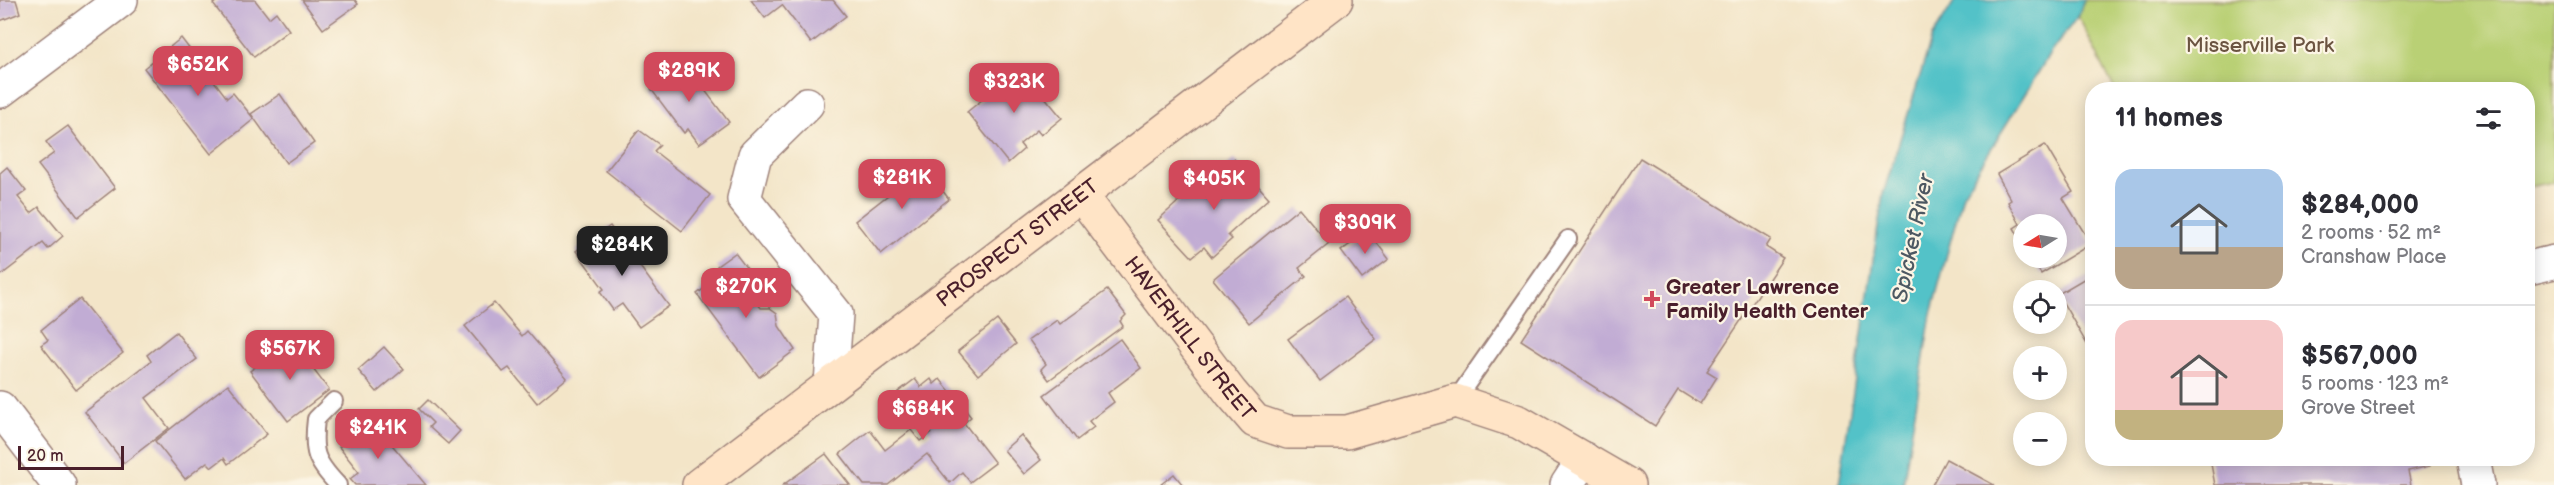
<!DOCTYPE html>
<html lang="en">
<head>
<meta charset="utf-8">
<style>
	:root { --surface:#fff; --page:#f7f7f7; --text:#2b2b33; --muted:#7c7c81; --line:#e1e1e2; --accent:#d1495b }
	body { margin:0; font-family:"Balsamiq Sans",sans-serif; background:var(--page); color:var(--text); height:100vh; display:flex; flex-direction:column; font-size:22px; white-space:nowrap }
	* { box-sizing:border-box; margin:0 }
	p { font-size:20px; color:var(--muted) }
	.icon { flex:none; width:33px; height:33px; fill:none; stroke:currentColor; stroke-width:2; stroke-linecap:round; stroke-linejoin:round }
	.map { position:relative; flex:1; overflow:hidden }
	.sheet { position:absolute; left:2085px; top:82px; width:450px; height:384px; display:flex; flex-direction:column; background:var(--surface); border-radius:24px; box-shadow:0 3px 15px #0003 }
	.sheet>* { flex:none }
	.needle { width:39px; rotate:259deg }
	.tools { position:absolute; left:2013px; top:214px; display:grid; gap:12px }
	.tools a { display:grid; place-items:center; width:54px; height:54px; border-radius:50%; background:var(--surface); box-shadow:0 3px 15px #0003; font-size:30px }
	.scale { position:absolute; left:18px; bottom:15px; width:106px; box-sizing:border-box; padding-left:6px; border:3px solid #4a1f2b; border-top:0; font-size:16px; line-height:21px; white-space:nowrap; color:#4a1f2b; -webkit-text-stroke:4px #fcf5e5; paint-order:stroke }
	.price { position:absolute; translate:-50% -51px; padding:0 14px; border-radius:12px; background:var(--accent); color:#fff; font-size:20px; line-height:39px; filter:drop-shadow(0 2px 3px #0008) }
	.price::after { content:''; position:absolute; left:50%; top:36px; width:18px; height:14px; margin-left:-9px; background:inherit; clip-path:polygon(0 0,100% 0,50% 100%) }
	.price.active { background:#222; color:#fff }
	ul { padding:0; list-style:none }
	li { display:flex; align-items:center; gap:18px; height:150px; padding:0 30px }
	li+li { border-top:2px solid var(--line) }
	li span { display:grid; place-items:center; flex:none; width:168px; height:120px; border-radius:18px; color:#555 }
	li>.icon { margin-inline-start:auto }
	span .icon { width:72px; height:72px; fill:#fffc; stroke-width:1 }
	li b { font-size:26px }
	h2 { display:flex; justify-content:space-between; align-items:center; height:72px; padding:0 30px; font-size:26px }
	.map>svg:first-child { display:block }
	.green { fill:#b9d075; stroke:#827850; stroke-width:1.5 }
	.water { fill:#53c2c8; stroke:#4e707a; stroke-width:1.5 }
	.building { fill:#c1acd4 }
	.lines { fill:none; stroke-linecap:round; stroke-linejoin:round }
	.lane-casing { stroke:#9e827a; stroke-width:20 }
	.street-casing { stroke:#9e827a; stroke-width:36 }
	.secondary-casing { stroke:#9e827a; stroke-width:36 }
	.lane { stroke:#fff; stroke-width:16 }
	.street { stroke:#fff; stroke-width:33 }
	.secondary { stroke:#ffe4c6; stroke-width:33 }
	.poi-dot { fill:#d1495b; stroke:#fcf5e5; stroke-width:2 }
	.labels { text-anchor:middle; stroke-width:4.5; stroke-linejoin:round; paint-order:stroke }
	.park-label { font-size:21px; fill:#6b5441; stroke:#fcf5e5 }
	.street-label { font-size:21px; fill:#4a1f2b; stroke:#fcf5e5 }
	.poi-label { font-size:21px; font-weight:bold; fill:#4a1f2b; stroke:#fcf5e5; text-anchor:start }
	.water-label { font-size:22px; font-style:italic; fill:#4d5862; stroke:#fcf5e5 }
</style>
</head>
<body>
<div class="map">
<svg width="2554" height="485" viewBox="0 0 2554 485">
	<rect width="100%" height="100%" fill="#fcf5e5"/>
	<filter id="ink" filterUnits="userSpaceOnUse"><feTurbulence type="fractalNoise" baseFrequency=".0167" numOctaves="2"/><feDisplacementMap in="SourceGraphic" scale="12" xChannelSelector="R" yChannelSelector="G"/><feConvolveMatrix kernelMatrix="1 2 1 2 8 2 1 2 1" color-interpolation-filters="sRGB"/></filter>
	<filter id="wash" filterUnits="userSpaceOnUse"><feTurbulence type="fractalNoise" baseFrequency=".008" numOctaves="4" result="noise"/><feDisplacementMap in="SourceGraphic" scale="24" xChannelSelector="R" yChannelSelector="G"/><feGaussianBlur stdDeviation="1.35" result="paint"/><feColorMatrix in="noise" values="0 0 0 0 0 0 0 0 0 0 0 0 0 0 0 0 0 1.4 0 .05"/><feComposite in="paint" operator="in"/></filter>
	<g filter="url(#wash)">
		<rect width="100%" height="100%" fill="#f3e5c8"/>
		<path class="green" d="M2084,0h470v182l-26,5v-97h-413l-37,-74z"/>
		<path class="water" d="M1955,0h129l-6,16 -27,36 -88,142 -32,120 -28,171h-64l44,-291 49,-157z"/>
		<g id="blocks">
			<g class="building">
				<path d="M0,0h16l4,13 -20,8z"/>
				<path d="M219,0h36l14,18 7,-6 13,18 -35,27 -41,-53z"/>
				<path d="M302,0h53l3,4 -35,25z"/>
				<path d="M751,0h82l13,16 -35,27 -29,-38 -17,13z"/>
				<path d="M181,38l46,60 6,-5 21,26 -43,35 -67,-86z"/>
				<path d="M679,56l50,66 -30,22 -11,-15 -4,4 -33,-44 23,-18 -6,-7z"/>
				<path d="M1021,68l41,50 -21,17 -4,-5 -17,14 4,5 -16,14 -41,-51z"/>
				<path d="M280,94l34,49 -28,20 -35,-49z"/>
				<path d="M68,126l47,62 -37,29 -40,-52 16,-12 -8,-11z"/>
				<path d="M639,130l21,15 -6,6 56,44 -28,36 -76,-60z"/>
				<path d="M2045,145l28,47 -10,6 28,46 -50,30 -10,-16h25v-33h-32v20l-10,-17 6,-4 -12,-22 3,-2 -14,-26z"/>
				<path d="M1640,158l131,81 -5,8 17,11 -76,113 10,6 -17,27 -22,-14 -23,36 -134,-86z"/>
				<path d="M1234,159l35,39 -41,37 4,4 -20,18 -8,-10 -12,10 -34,-37 41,-37 4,4z"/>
				<path d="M7,167l19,24 -8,6 13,16 8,-6 24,29 -15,13 -5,-6 -43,33v-103z"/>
				<path d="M924,167l25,32 -68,55 -26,-33z"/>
				<path d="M1299,208l30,36 -30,24 7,8 -57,47 -36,-44z"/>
				<path d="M610,226l59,80 -30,21 -17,-23 -9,6 -13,-18 4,-3 -28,-38z"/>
				<path d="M1368,231l21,28 -27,20 -21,-28z"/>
				<path d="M735,253l13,17 -10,7 23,31h9l7,5 2,13 16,24 -36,27 -62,-83 26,-20 -6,-8z"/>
				<path d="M2092,274v79l-34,-59z"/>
				<path d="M1107,290l19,25 -6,6 3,5 -74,54 -8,-11 5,-5 -17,-24 28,-20 3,4z"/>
				<path d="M1345,297l31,42 -56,42 -32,-42z"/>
				<path d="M80,299l43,54 -47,37 -35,-45 7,-5 -7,-10z"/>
				<path d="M494,303l28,33 5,-5 40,47 -30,25 -28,-35 -6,4 -38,-46z"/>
				<path d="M997,320l19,24 -38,31 -20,-24z"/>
				<path d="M176,332l21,27 -51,39 23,30 -45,35 -39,-51 66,-51 -4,-6z"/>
				<path d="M1120,339l21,29 -33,25 6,9 -25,19 5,6 -17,13 -33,-45z"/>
				<path d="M291,340l38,50 -41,31 -38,-50z"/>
				<path d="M384,347l20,22 -27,23 -19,-22z"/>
				<path d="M915,379l6,8 10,-8 3,5 6,-5 31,38 -7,6 31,40 -25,19 -8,-10 -12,11 -23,-29 -39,31h-24l-24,-31 30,-24 15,20 26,-20 9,11 11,-8 -33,-41z"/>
				<path d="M228,384l39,50 -39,30 -4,-6 -12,9 -5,-5 -22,17 -30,-38z"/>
				<path d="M428,400l32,31 -12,13 -19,-17 4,-4 -14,-14z"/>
				<path d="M371,420l55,65h-71l-5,-6 9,-7 -20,-25z"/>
				<path d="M1021,435l20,25 -17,14 -20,-24z"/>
				<path d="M826,454l24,31h-67z"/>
				<path d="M1946,459l48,26h-62z"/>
				<path d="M2210,459h219l1,7 -22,5 3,14h-196z"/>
				<path d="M1174,474l9,11h-23z"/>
			</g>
		</g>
	</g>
	<g filter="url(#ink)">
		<use href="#blocks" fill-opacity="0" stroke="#9e827a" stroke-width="1.5"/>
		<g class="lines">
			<g class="lane-casing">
				<g id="lane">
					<path d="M334,401l-18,18c-4,33 -1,42 22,66"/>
					<path d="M1455,401l113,-162"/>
				</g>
			</g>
			<g class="street-casing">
				<g id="street">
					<path d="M0,91l121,-91"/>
					<path d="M807,104l-52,51 -11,44 92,115 -5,70"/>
					<path d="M2528,268l26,-6"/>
					<path d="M0,408l59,77"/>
					<path d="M2473,459l5,26"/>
					<path d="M1567,485l17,-26"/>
				</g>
			</g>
			<g class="secondary-casing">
				<g id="secondary">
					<path id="s1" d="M1081,195l150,198 24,28 33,11h59l108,-31 64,21 109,63"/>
					<path id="s2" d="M699,485l637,-485"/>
				</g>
			</g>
			<use href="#lane" class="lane"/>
			<use href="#street" class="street"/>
			<use href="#secondary" class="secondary"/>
		</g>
	</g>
	<path class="poi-dot" d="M1649 290h6v6h6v6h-6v6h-6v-6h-6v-6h6z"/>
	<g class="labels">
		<g class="park-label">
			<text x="2260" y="52">Misserville Park</text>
		</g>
		<g class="street-label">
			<text dy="7" stroke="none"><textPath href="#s2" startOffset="400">PROSPECT STREET</textPath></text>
			<text dy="7" stroke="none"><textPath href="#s1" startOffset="180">HAVERHILL STREET</textPath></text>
		</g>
		<g class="poi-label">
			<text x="1666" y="294">Greater Lawrence<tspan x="1666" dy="24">Family Health Center</tspan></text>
		</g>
		<g class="water-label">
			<text transform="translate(1912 238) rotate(-78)" y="8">Spicket River</text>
		</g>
	</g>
</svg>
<div class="tools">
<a><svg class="needle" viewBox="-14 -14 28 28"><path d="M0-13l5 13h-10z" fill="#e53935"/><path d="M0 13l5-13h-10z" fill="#7c7c81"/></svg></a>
<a><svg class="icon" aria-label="locate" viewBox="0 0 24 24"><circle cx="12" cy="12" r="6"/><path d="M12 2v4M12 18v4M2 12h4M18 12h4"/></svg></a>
<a>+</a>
<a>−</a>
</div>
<div class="scale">20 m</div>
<b class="price" style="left:198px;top:97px">$652K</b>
<b class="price" style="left:689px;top:103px">$289K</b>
<b class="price" style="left:1014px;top:114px">$323K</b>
<b class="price" style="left:902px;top:210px">$281K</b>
<b class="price" style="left:1214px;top:211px">$405K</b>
<b class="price" style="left:1365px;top:255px">$309K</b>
<b class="price active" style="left:622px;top:277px">$284K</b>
<b class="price" style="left:746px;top:319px">$270K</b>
<b class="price" style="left:290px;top:381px">$567K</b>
<b class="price" style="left:923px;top:441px">$684K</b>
<b class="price" style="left:378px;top:460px">$241K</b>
<section class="sheet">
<h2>11 homes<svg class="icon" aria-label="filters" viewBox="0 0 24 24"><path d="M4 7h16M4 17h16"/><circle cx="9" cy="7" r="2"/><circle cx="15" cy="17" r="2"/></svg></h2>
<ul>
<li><span style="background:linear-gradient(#a9c7e8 65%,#b9a48a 0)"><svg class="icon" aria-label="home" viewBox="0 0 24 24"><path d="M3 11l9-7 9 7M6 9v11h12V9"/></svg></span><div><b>$284,000</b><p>2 rooms · 52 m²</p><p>Cranshaw Place</p></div></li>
<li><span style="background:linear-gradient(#f6c9c9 75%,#c2b280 0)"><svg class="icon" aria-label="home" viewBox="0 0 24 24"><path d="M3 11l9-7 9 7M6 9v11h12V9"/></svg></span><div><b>$567,000</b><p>5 rooms · 123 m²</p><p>Grove Street</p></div></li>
</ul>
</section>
</div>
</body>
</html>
